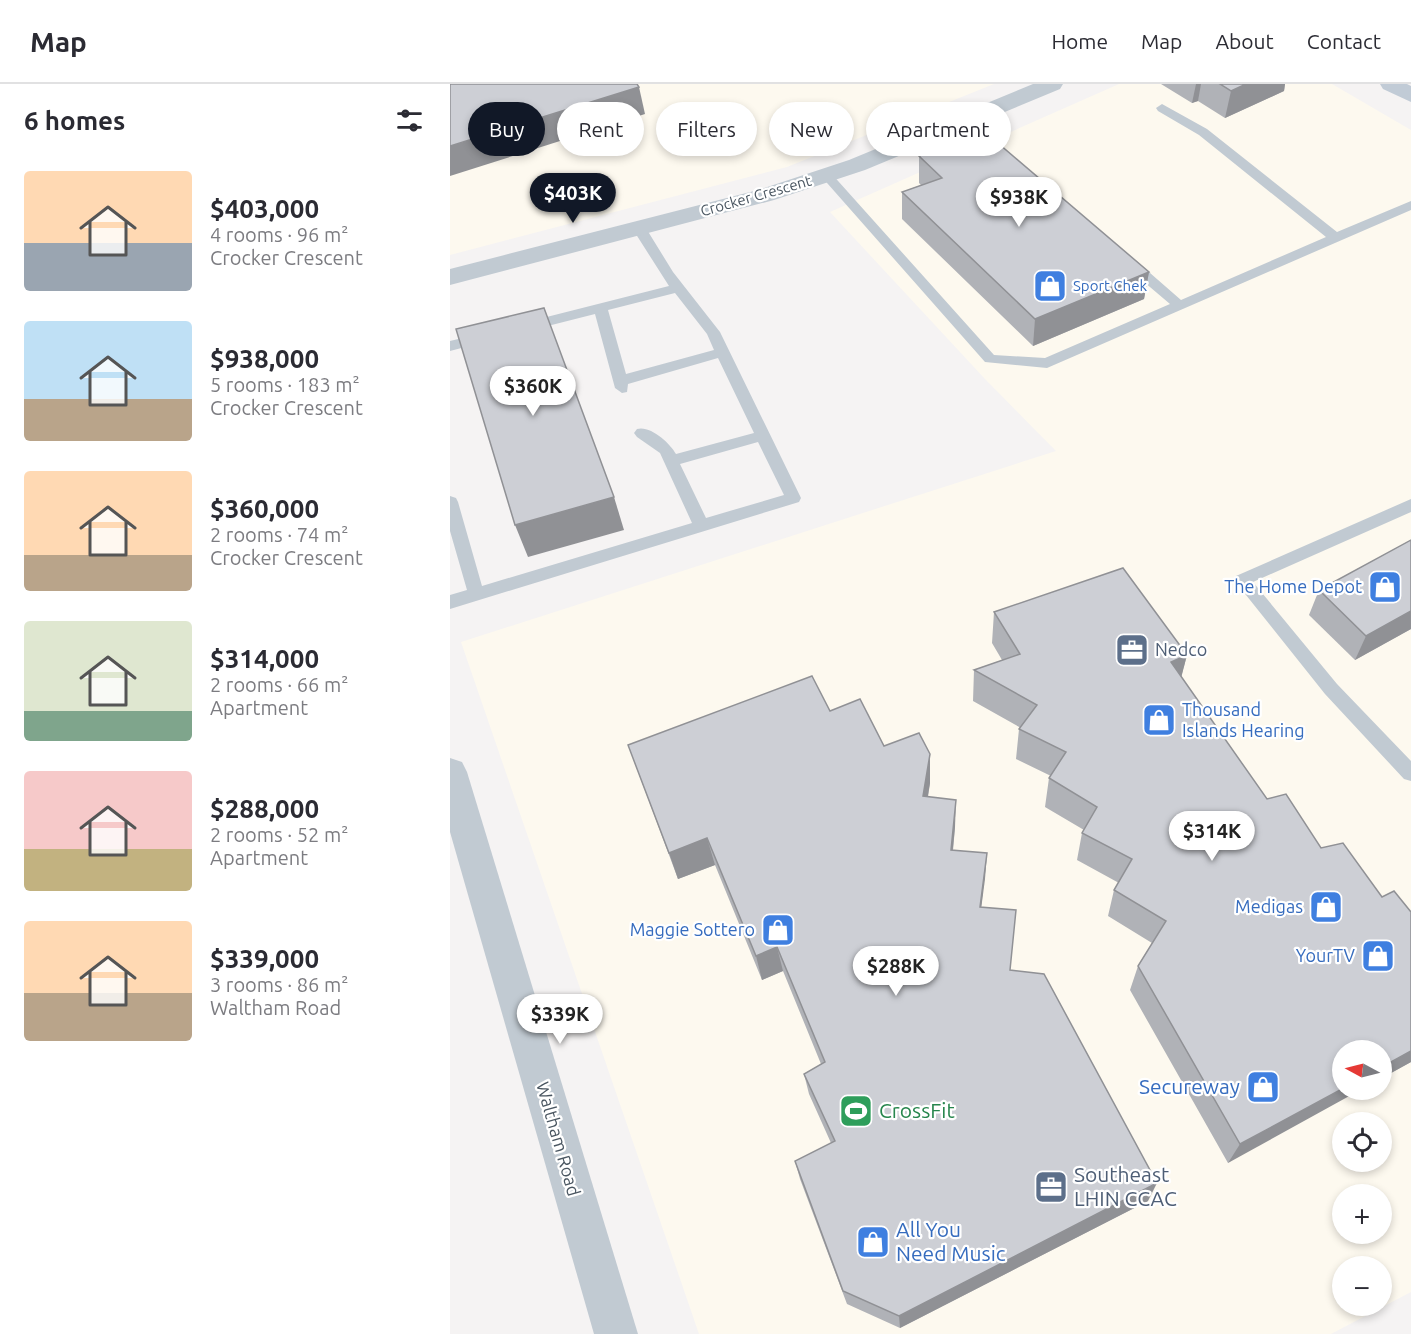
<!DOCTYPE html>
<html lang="en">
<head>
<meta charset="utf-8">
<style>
	:root { --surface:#fff; --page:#f7f7f7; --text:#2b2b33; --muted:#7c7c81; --line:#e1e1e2; --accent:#111827 }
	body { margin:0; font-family:Ubuntu,sans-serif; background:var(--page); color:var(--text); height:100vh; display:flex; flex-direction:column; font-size:22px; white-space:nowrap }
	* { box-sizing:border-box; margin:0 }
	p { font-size:20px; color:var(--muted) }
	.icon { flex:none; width:33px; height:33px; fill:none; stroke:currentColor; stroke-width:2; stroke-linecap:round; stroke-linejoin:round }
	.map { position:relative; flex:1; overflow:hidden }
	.drawer { display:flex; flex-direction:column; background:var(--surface); width:450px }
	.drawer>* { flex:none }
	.banner { position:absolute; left:18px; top:18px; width:570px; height:54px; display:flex; gap:12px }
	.needle { width:39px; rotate:277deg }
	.fabs { position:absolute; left:882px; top:956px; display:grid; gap:12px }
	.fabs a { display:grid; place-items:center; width:60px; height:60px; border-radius:50%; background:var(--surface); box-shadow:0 3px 9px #0003; font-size:30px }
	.price { position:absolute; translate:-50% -51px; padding:0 14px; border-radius:21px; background:#fff; color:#222; font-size:20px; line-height:39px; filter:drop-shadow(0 2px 3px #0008) }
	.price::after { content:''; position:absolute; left:50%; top:36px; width:18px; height:14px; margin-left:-9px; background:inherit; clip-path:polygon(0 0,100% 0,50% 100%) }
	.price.selected { background:var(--accent); color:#fff }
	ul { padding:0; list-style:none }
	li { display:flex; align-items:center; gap:18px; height:150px; padding:0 24px }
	li span { display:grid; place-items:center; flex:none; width:168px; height:120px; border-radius:6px; color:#555 }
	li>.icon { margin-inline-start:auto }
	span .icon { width:72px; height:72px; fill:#fffc; stroke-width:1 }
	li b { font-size:26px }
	h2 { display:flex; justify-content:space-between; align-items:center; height:72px; padding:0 24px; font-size:26px }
	.pill { padding:0 21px; border-radius:27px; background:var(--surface); box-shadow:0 3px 9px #0003; font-size:21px; line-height:54px }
	.pill.selected { background:var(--accent); color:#fff }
	header { display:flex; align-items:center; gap:36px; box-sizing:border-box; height:84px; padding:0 30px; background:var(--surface); border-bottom:2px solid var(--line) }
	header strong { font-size:28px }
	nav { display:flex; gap:33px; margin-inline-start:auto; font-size:21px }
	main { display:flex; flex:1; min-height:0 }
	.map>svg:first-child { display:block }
	.commercial { fill:#fdf9ef; fill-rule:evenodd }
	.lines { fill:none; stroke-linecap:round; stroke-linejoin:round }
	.lane { fill:#c1cad2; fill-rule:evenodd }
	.street { fill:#c1cad2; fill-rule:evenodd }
	.secondary { fill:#c1cbd6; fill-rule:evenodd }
	.wall { fill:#b0b2b7 }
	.shaded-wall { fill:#909195 }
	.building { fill:#cdcfd5; stroke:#909195; stroke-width:1.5 }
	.labels { text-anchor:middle; stroke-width:4.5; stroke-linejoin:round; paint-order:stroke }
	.far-street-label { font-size:15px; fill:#4a5661; stroke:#fff }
	.far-shop-label { font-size:15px; fill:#366cbe; stroke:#fff; text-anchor:start }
	.shop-label { font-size:18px; fill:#366cbe; stroke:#fff; text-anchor:end }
	.service-label { font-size:18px; fill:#4e5e75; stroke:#fff; text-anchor:start }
	.street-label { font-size:18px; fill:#4a5661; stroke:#fff }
	.near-shop-label { font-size:21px; fill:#366cbe; stroke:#fff; text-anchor:end }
	.near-leisure-label { font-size:21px; fill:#27864d; stroke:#fff; text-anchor:start }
	.near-service-label { font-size:21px; fill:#4e5e75; stroke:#fff; text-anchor:start }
</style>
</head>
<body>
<header>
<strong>Map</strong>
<nav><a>Home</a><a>Map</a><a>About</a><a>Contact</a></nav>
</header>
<main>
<section class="drawer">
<h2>6 homes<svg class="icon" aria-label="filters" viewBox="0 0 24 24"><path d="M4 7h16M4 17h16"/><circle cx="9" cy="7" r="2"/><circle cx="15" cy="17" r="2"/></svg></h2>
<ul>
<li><span style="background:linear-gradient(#ffd9b3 60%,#9aa5b1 0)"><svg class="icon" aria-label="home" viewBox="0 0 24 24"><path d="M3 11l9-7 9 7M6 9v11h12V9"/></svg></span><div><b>$403,000</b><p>4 rooms · 96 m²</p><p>Crocker Crescent</p></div></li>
<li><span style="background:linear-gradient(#bfe0f5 65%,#b9a48a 0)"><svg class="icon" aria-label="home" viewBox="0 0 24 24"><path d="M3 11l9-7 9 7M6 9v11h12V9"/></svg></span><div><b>$938,000</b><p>5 rooms · 183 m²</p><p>Crocker Crescent</p></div></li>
<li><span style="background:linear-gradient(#ffd9b3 70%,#b9a48a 0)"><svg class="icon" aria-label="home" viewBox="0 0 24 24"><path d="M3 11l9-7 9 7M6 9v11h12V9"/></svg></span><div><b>$360,000</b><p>2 rooms · 74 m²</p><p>Crocker Crescent</p></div></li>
<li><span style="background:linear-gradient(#dfe7d0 75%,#7fa58c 0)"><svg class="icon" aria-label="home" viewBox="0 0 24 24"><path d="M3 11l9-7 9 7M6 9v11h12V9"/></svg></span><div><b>$314,000</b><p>2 rooms · 66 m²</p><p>Apartment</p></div></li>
<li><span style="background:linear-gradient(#f6c9c9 65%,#c2b280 0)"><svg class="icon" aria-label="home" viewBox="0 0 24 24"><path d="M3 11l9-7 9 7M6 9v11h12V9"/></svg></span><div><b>$288,000</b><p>2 rooms · 52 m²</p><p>Apartment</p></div></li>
<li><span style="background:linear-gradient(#ffd9b3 60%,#b9a48a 0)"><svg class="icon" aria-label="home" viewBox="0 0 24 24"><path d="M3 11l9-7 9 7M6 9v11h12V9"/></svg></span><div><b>$339,000</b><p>3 rooms · 86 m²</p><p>Waltham Road</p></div></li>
</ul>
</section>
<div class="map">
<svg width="961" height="1250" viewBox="0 0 961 1250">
	<rect width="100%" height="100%" fill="#f5f3f3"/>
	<g class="commercial">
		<path d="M0,0h544l-207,83 -337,88z"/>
		<path d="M669,0h213l79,46v1162l-80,42h-632l-238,-692 595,-191 -71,-72 -155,-167zM892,966h40v39h-40zM892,1038h40v39h-40zM892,1110h40v39h-40zM892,1182h40v39h-40z"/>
	</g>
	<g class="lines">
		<g class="lane">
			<path d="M712,20l45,25 130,103 74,-31v9l-364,158 -62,-6 -165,-187 6,-4 4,1 164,183 51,3 125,-54 -46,-39 -2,-3 2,-3h10l47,41 145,-63 -127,-102 -41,-24 -2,-3z"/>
			<path d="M512,35l37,28 2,3 -2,3h-8l-33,-27v-6z"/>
			<path d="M189,140l5,1 29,47 47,60 81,166 -2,4 -349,107v-14l17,-5 -17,-59v-35l6,2 2,4 24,84 210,-63 -32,-70 -23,-16 -3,-4 3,-4c13,-4 33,14 39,25l78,-21 -36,-75 -90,26 -1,8 -5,1 -7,-5 -20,-74 -71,18 -7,-5 2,-3 150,-38 -37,-58zM225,209l32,41 7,16 -88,24 -18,-64zM308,358l26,53 -78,23 -26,-54z"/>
			<path d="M33,249l7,5 -2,3 -38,10v-10z"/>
			<path d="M961,415v13l-158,70 84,102 74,77v20l-7,-2 -79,-85 -91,-114 2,-4z"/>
		</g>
		<g class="street">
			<path d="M583,0h30l-3,5 -195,81 -91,30 -324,85v-16l308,-79 91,-30z"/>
			<path d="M0,674l12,4 5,10 171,562h-44l-144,-502z"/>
		</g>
		<path class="secondary" d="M930,0h27l4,2v16l-28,-13z"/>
	</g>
	<g class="wall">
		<path d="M711,0h124l-1,7 -59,27 -27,-17 -6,2z"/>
		<path d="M469,72l230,116 -5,27 -111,47 -131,-127v-27l19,-7 -2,-2z"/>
		<path d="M961,456v89l-56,31 -46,-45 10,-25z"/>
		<path d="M544,528l193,43 -6,22 86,122 54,49 61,49 29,15v150l-29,16v-28l-154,113 -98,-173 8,-24 14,-23 -44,-27 6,-26 5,-7 -42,-23 5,-27 2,-3 -39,-23 4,-29 2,-2 -35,-17 3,-30 2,-1 -48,-27 1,-31 28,-10 -10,-17z"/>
		<path d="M380,627l54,35 46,37 -2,14 27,30 -2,24 34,2 -6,54 29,63 138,231 -248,127 -53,-24 -47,-125 -5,-18 36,-18 -22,-49 -5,-20 17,-10 -38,-93 -21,9 -47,-115 -37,14 -50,-134z"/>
	</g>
	<g class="shaded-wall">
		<path d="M746,0h5l-3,17 -6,2z"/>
		<path d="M796,0h39l-1,7 -59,27 6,-27z"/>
		<path d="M189,3l6,27 -195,62v-30z"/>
		<path d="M699,188l-5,27 -111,47 2,-27z"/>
		<path d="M164,413l10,33 -96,27 -13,-32z"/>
		<path d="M961,527v18l-56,31 11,-24z"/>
		<path d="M737,571l-8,31 -8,-24z"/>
		<path d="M480,670v29l-7,41v-28z"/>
		<path d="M506,716l-1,27 -5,50 1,-27z"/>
		<path d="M257,754l8,27 -37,14 -9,-26z"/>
		<path d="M537,769l-2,26 -7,54 2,-26z"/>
		<path d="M327,863l6,24 -21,9 -6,-24z"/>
		<path d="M961,967v11l-29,16v-11z"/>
		<path d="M892,1005h20l-134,74 12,-19z"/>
		<path d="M707,1099l-9,18 -248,127 -1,-12z"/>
	</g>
	<g class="building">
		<path d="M0,0h187l2,3 -189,59z"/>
		<path d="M770,0h26l-15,7z"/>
		<path d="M535,48l164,140 -114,47 -133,-127 40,-14 -23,-22z"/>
		<path d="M94,224l70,189 -99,28 -59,-196z"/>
		<path d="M961,456v71l-45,25 -47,-46z"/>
		<path d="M673,484l64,87 -16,7 96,137 19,-5 35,54 22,-5 39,54 12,-6 17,21v139l-29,16v-17h-40v39l-102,55 -102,-178 28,-45 -52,-31 18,-31 -50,-26 15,-26 -48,-29 17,-26 -47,-23 18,-24 -63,-35 46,-16 -26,-42z"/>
		<path d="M362,592l18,35 30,-12 24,47 35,-13 11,21 -7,42 33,4 -5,50 36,3 -7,54 36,3 -6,60 34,4 113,209 -258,133 -56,-25 -48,-130 40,-20 -31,-67 21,-12 -48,-115 -21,9 -49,-118 -38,15 -41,-108z"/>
	</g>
	<defs>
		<g id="shop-square" transform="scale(1.725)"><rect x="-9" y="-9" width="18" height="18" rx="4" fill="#3f7fe0" stroke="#fff"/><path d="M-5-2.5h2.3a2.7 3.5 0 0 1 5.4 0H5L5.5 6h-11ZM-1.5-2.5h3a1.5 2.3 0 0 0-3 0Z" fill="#fff"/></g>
		<g id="office-square" transform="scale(1.725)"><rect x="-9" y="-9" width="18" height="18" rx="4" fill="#5c6f8a" stroke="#fff"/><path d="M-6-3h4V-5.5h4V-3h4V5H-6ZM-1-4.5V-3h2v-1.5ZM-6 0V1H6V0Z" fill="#fff"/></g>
		<g id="stadium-square" transform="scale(1.725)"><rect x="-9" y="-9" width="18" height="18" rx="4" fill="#2e9e5b" stroke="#fff"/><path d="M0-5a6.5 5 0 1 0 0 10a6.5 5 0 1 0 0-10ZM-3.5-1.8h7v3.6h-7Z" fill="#fff"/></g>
	</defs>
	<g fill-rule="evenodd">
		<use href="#shop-square" x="600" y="202"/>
		<use href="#shop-square" x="935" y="503"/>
		<use href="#office-square" x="682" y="566"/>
		<use href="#shop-square" x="709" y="636"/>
		<use href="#shop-square" x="876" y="823"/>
		<use href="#shop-square" x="328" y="846"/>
		<use href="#shop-square" x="928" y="872"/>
		<use href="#shop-square" x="813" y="1003"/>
		<use href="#stadium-square" x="406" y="1027"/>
		<use href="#office-square" x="601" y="1103"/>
		<use href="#shop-square" x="423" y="1158"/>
	</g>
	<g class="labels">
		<g class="far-street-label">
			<text transform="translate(306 112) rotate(-16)" y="5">Crocker Crescent</text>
		</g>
		<g class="far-shop-label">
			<text x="623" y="207">Sport Chek</text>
		</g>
		<g class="shop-label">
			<text x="912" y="509">The Home Depot</text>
			<text x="732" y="632" text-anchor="start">Thousand<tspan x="732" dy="21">Islands Hearing</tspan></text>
			<text x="853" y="829">Medigas</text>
			<text x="305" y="852">Maggie Sottero</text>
			<text x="905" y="878">YourTV</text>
		</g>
		<g class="service-label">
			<text x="705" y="572">Nedco</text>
		</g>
		<g class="street-label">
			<text transform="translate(108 1055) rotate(74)" y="6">Waltham Road</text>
		</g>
		<g class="near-shop-label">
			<text x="790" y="1010">Secureway</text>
			<text x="446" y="1153" text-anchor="start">All You<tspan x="446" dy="24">Need Music</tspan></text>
		</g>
		<g class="near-leisure-label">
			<text x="429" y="1034">CrossFit</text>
		</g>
		<g class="near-service-label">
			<text x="624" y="1098">Southeast<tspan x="624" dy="24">LHIN CCAC</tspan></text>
		</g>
	</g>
</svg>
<div class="fabs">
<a><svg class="needle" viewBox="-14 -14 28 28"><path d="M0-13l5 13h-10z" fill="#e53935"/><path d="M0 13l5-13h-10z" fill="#7c7c81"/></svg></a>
<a><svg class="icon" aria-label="locate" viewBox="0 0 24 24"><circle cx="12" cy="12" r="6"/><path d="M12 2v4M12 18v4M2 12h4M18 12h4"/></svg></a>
<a>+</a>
<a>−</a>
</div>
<b class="price selected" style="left:123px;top:140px">$403K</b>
<b class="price" style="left:569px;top:144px">$938K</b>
<b class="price" style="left:83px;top:333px">$360K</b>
<b class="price" style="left:762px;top:778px">$314K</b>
<b class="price" style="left:446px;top:913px">$288K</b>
<b class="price" style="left:110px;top:961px">$339K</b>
<div class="banner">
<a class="pill selected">Buy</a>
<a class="pill">Rent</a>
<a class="pill">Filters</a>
<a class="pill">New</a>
<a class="pill">Apartment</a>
</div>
</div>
</main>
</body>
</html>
